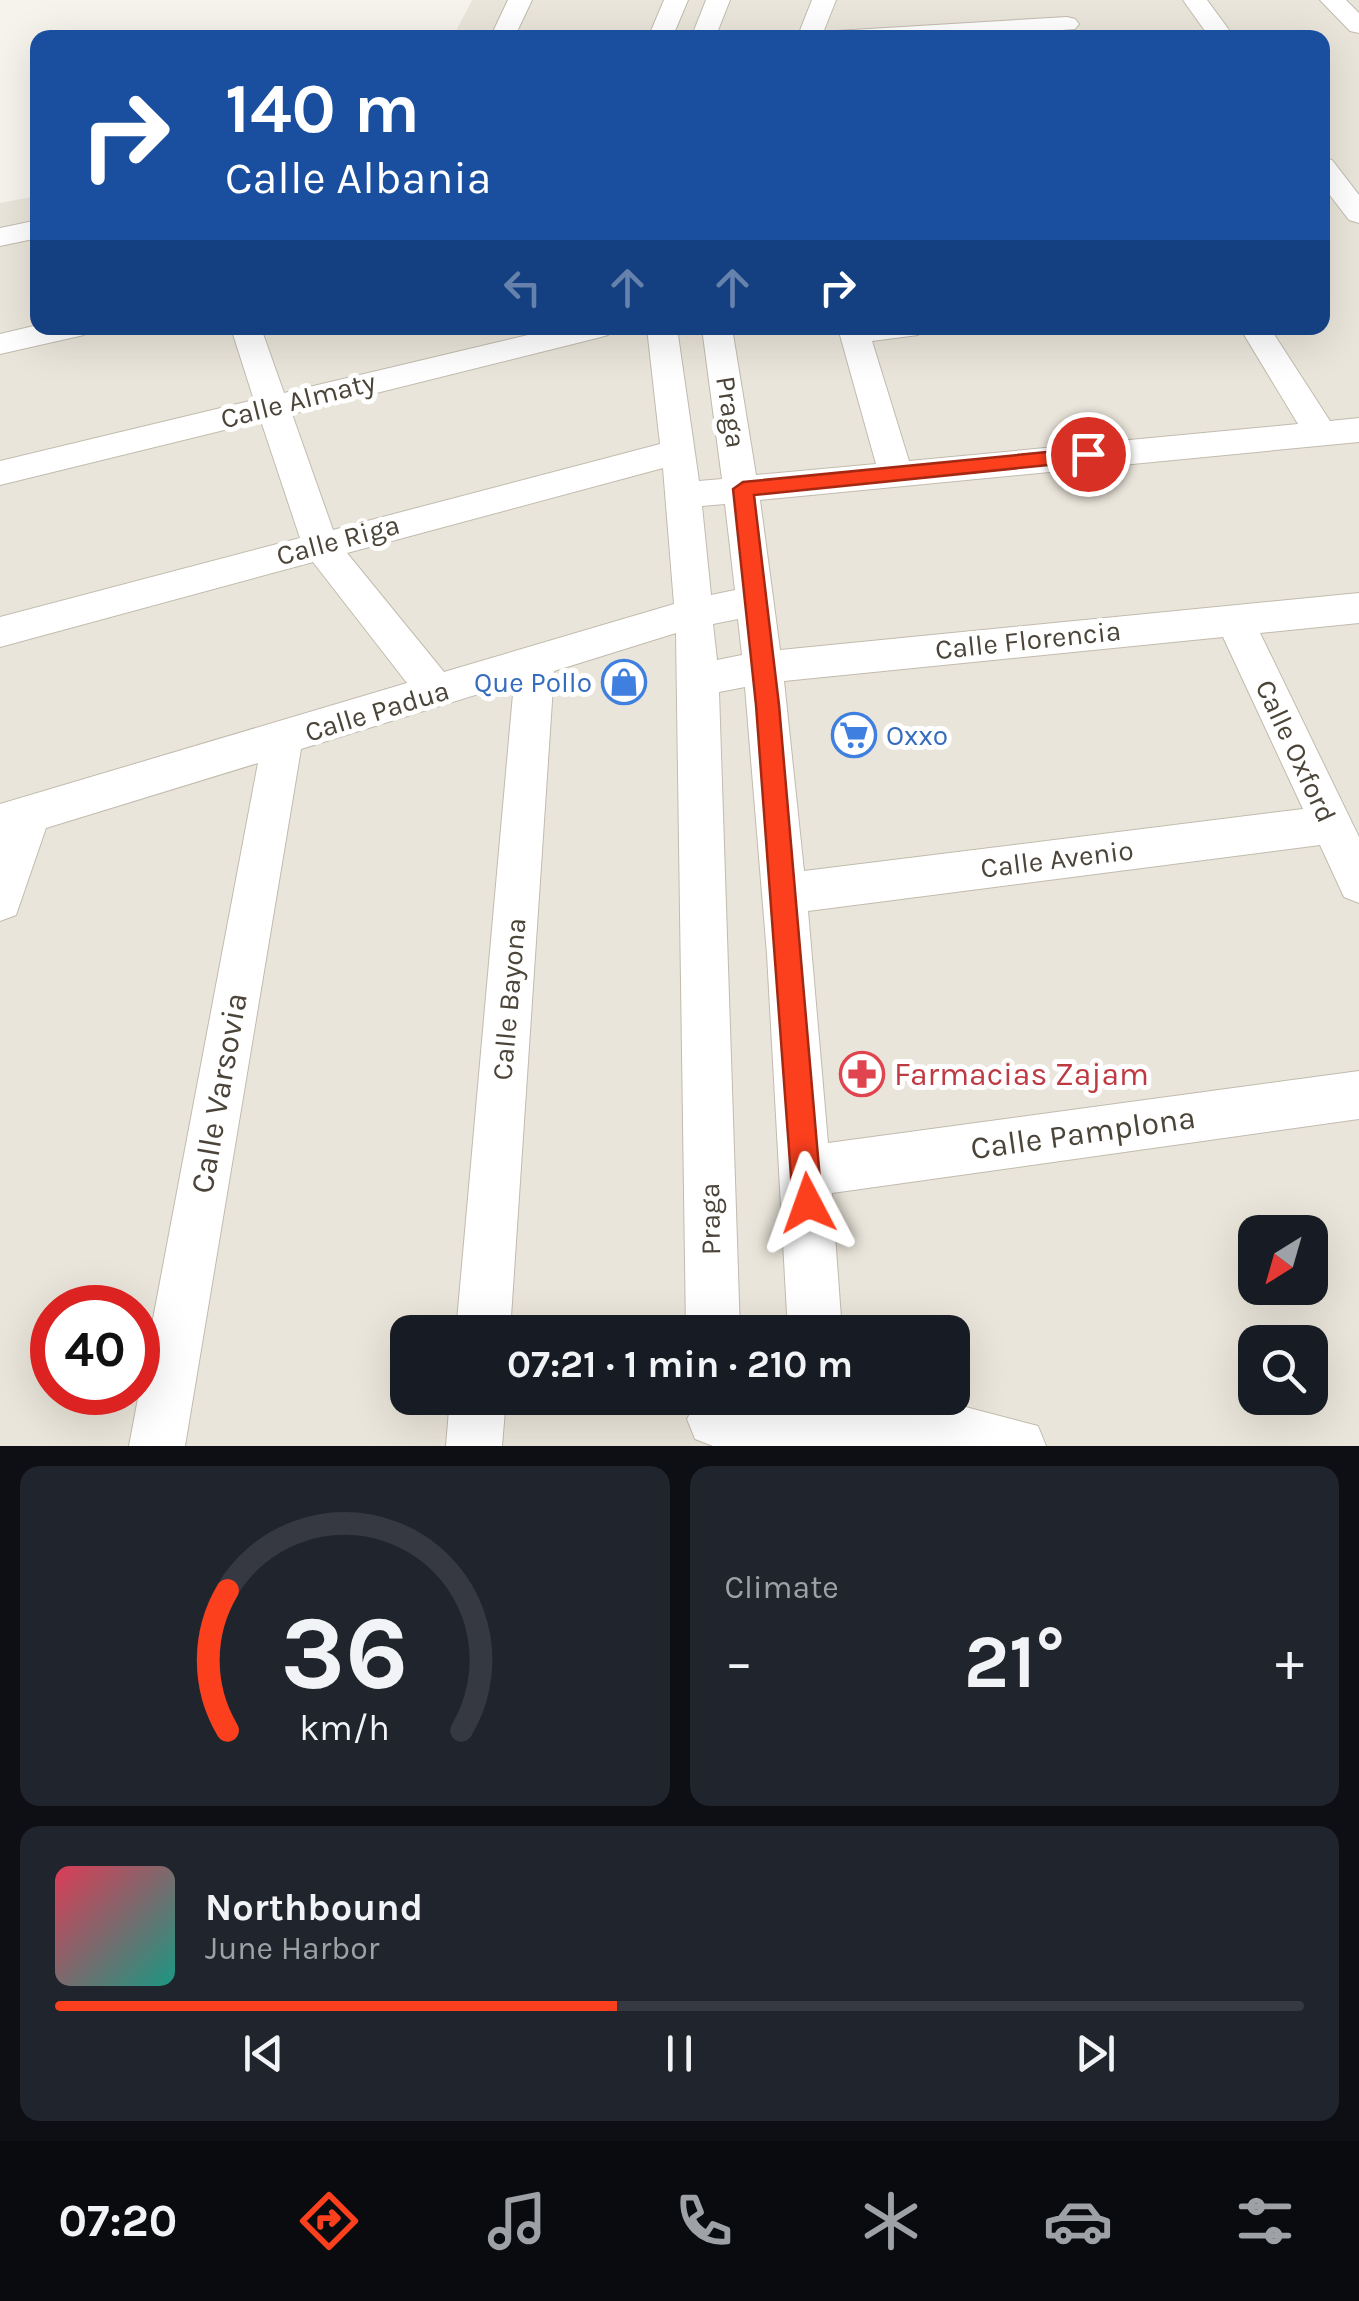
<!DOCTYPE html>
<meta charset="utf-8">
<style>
body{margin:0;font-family:Karla,sans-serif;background:#20242c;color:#f1f3f6;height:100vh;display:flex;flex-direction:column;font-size:38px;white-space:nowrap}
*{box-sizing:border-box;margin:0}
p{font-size:32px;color:#9ea1a6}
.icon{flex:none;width:55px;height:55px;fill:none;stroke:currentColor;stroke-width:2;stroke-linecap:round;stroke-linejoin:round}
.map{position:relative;height:1446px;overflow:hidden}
.details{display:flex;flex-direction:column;gap:20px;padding:20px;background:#0d0f14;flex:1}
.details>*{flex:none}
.top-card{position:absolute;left:30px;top:30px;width:1300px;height:305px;border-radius:20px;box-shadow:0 10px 40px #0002;background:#1a4fa0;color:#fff;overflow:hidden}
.needle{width:65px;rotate:217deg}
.controls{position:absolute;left:1238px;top:1215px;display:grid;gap:20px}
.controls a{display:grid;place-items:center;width:90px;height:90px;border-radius:20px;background:#171b24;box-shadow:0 10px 40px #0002;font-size:50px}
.speed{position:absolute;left:30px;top:1285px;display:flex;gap:20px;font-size:50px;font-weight:700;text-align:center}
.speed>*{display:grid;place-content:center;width:130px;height:130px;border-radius:50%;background:#171b24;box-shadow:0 10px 40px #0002;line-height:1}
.speed .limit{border:15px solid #d22;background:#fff;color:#111}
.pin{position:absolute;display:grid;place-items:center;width:85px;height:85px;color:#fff;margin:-42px;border:5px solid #fff;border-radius:50%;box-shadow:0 2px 10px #0007}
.me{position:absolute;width:110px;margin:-55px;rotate:356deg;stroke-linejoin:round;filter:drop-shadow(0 0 8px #0008)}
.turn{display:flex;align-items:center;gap:35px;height:210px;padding:0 30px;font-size:45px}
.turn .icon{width:130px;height:130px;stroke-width:2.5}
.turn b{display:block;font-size:70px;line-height:85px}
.lanes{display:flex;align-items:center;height:95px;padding:0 30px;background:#0003;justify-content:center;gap:50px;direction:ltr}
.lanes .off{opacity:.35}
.big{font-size:75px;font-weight:700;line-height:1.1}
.details .widget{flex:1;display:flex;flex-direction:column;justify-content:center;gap:15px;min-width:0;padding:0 35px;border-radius:20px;background:#20242c}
.details .dial{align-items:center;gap:0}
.dial svg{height:260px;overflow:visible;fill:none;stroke:#363941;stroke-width:7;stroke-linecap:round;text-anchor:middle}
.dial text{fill:#f1f3f6;stroke:none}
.song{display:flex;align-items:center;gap:30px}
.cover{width:120px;height:120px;border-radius:15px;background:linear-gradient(135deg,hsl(350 70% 55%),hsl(170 70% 35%))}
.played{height:10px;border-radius:5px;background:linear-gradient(90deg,#fc3f1d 45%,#363941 45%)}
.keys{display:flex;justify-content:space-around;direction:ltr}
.heat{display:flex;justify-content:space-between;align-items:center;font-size:55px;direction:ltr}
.details .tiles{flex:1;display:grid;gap:20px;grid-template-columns:1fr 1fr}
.widget:last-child{grid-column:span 2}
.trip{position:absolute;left:390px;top:1315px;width:580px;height:100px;border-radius:20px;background:#171b24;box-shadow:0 10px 40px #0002;font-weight:700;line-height:100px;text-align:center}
.dock{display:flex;height:160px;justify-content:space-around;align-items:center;background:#090b0e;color:#9ea1a6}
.dock .icon{width:70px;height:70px}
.dock .selected{color:#fc3f1d}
.dock b{font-size:45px;color:#f1f3f6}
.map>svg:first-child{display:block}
.residential{fill:#eae5da;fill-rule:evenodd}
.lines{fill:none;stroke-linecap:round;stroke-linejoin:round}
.minor-casing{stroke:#c2bbae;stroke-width:2}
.minor{fill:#fff;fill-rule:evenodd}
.route{fill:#fc3f1d;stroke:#a42913;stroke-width:2.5}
.labels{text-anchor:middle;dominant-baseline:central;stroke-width:10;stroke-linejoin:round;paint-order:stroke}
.street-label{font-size:28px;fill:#4b4439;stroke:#fff}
.shop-label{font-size:28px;fill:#366cbe;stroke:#fff;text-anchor:end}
.near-health-label{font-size:32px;fill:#be3a42;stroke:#fff;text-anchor:start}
.near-street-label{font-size:32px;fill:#4b4439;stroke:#fff}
</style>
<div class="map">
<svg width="1359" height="1446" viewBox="0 0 1359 1446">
<rect width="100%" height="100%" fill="#f6f3ec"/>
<path class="residential" d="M472,0h887v1446h-1359v-1243l37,-7 1,132h1284v-290l-869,-1zM1255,1232h55v56h-55zM52,1308h86v84h-86zM408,1332h544v66h-544zM1255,1342h55v56h-55z"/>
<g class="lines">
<defs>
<path id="minor" d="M508,0h24l-18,38h-24z
M664,0h24l-16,38h-24z
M706,0h24l-15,38h-24z
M812,0h24l-15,38h-24z
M1183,0h24l28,38h-25z
M1320,0h26l13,13v20l-9,-2z
M1067,17l8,2 4,5 -4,5 -111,9h-140l12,-7z
M1322,158l10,2 27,35v28l-10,-3 -27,-35z
M38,220v18l-38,8v-18z
M38,325v3h50l-4,7 -84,19v-20z
M231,328h30l23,65 273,-65h55l-4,7 -11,3 -305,76 41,116 327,-86 -13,-116h30l22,153 23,-2 -20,-151h30l24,147 120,-11 -38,-136h84l-4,7 -46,6 37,120 389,-37 -58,-96h30l60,93 29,-3v24l-599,58 20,150 579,-57v30l-99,10 99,204v66l-15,-6 -24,-52 -512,66 20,232 531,-72v48l-527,74 10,139h-54l-21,-378 -22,-267 -26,5 21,640h-54l-10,-699 -122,38 -44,661h-54l58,-649 -213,66 -116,697h-56l129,-683 -212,65 -30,87 -16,6v-117l407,-121 -94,-121 -313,85v-30l300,-79 -39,-117 -261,64v-24l254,-61zM663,468l11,136 -230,68 -97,-119zM725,504l10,86 -24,5 -9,-89zM738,619l4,36 -25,5 -4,-36zM1223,637l80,172 -499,62 -20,-190z
M450,1398h56l-4,48h-56z
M699,1398h232l107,28 8,20h-333l-18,-7 -8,-20z"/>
</defs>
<use href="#minor" class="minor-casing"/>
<use href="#minor" class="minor"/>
</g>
<path class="route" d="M1088,448l10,6 -10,7 -334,34 25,210 43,498 -4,11 -10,4 -11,-4 -4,-11 -37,-498 -23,-216 10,-7z"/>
<defs>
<symbol id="shop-ring" viewBox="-11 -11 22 22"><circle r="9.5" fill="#fff" stroke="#3f7fe0" stroke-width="1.5"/><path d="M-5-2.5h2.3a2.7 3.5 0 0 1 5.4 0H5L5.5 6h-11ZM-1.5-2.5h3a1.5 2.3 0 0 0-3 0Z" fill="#3f7fe0"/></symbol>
<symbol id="supermarket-ring" viewBox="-11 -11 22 22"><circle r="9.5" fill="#fff" stroke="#3f7fe0" stroke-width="1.5"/><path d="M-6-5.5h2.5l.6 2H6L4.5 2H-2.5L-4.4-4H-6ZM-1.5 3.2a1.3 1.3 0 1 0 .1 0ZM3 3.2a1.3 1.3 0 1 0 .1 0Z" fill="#3f7fe0"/></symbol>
<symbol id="pharmacy-ring" viewBox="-11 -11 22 22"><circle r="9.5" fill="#fff" stroke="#e0444e" stroke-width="1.5"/><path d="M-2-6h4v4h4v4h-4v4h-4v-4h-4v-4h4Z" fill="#e0444e"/></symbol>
</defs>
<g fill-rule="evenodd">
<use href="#shop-ring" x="599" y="657" width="50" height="50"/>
<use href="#supermarket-ring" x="829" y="710" width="50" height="50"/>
<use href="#pharmacy-ring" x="837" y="1049" width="50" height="50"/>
</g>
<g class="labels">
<g class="street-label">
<text transform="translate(298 400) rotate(-14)">Calle Almaty</text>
<text transform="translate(731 412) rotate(81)">Praga</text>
<text transform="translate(338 540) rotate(-15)">Calle Riga</text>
<text transform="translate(1028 640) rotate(-6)">Calle Florencia</text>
<text transform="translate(377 711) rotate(-17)">Calle Padua</text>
<text transform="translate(1296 751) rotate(65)">Calle Oxford</text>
<text transform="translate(1057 859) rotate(-7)">Calle Avenio</text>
<text transform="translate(509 999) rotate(-85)">Calle Bayona</text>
<text transform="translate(710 1219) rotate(-91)">Praga</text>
</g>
<g class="shop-label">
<text x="592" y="682">Que Pollo</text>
<text x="886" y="735" text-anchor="start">Oxxo</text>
</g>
<g class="near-health-label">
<text x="894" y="1074">Farmacias Zajam</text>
</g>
<g class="near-street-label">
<text transform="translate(219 1093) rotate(-80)">Calle Varsovia</text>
<text transform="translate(1083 1133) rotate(-8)">Calle Pamplona</text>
</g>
</g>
</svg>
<div class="controls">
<a><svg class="needle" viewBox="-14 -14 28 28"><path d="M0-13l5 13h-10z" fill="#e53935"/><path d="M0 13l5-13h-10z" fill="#9ea1a6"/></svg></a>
<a><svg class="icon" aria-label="search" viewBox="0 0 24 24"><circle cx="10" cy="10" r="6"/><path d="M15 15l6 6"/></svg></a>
</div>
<div class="speed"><div class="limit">40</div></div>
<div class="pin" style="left:1088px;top:454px;background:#d93025"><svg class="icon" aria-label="arrive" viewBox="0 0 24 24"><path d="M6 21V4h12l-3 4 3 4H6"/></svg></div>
<svg class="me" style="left:808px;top:1203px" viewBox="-20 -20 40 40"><path d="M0-17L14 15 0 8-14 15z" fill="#fc3f1d" stroke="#fff" stroke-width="4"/></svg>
<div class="trip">07:21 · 1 min · 210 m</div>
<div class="top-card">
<div class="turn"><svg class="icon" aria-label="right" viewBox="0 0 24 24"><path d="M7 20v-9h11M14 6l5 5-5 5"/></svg><div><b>140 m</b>Calle Albania</div></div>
<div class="lanes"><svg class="icon off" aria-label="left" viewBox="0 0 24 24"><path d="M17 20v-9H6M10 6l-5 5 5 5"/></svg><svg class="icon off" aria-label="ahead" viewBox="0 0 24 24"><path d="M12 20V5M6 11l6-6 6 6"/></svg><svg class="icon off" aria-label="ahead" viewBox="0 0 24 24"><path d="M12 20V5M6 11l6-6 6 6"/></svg><svg class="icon" aria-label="right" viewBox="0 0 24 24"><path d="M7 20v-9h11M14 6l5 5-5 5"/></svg></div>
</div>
</div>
<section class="details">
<div class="tiles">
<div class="widget dial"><svg viewBox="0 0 100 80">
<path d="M14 69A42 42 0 1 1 86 69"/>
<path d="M14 69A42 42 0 0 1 14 26" stroke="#fc3f1d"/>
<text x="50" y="56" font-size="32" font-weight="700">36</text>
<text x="50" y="72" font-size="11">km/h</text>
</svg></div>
<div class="widget"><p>Climate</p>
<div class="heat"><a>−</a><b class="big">21°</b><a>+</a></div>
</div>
<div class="widget">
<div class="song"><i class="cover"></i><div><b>Northbound</b><p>June Harbor</p></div></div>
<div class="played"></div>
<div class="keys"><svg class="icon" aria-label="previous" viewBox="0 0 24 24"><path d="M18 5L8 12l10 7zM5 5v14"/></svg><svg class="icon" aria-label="pause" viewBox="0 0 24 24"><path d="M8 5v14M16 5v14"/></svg><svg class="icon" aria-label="next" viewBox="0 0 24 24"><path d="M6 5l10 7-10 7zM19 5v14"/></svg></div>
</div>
</div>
</section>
<nav class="dock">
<b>07:20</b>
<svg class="icon selected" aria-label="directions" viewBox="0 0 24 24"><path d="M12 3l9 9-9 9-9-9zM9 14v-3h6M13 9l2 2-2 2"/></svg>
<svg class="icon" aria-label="music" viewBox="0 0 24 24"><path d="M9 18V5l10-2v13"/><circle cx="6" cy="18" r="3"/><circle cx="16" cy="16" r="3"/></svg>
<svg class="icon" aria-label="phone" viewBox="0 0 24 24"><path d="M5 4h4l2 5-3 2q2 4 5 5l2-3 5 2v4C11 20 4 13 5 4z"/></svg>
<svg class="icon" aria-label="climate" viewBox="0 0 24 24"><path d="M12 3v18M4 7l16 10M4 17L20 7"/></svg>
<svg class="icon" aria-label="car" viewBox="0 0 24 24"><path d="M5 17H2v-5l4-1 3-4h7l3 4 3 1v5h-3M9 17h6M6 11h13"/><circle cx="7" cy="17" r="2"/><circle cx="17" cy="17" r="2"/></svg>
<svg class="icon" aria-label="filters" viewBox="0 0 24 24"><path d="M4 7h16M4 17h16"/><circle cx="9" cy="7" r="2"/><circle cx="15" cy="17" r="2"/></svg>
</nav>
